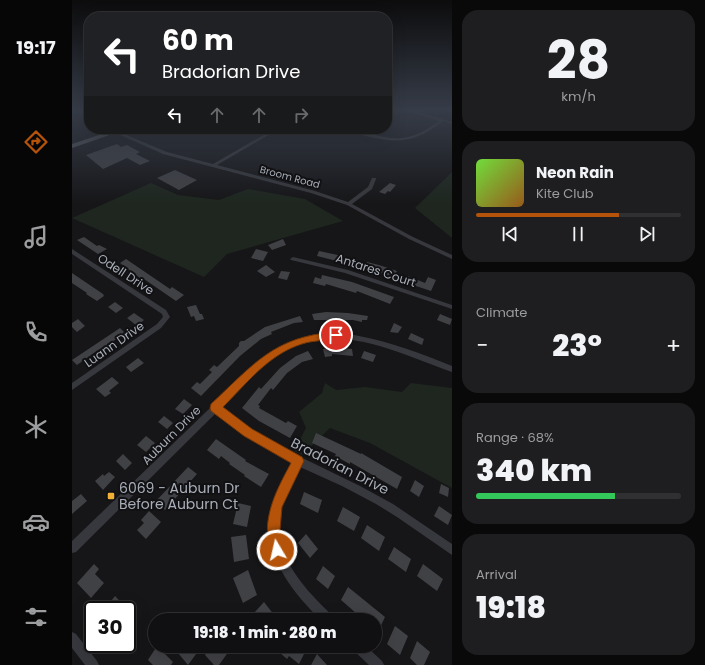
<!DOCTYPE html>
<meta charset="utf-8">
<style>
body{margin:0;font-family:Poppins,sans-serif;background:#1e1e20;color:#f1f3f6;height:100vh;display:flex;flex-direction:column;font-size:15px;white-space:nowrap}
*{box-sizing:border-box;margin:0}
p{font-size:13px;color:#9c9d9f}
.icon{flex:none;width:22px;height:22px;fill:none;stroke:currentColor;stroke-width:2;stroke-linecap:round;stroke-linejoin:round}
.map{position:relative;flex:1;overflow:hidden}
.details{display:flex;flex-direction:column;gap:10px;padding:10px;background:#09090a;width:253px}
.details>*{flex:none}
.top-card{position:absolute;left:12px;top:12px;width:308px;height:122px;border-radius:16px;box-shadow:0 4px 16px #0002,0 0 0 1px #303032;background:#202124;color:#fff;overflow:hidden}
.speed{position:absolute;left:12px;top:601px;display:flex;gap:8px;font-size:20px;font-weight:700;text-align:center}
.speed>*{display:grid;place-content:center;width:52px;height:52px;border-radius:50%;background:#101012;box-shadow:0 4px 16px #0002,0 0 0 1px #303032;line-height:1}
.speed .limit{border:2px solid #111;border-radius:6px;background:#fff;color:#111}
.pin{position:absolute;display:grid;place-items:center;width:34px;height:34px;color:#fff;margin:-17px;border:2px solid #fff;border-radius:50%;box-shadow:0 1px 4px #0007}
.me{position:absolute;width:44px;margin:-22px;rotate:351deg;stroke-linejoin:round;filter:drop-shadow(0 0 3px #0008)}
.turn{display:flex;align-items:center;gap:14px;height:84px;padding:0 12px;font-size:18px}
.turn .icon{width:52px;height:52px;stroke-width:2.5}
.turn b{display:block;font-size:28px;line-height:34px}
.lanes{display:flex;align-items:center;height:38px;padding:0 12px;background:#0003;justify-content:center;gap:20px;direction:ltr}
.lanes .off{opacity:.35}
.big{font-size:30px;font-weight:800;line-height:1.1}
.details .card{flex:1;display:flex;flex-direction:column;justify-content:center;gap:6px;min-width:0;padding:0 14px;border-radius:16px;background:#1e1e20}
.details .dial{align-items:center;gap:0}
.dial b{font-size:52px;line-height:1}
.song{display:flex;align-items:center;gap:12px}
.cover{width:48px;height:48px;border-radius:6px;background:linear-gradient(135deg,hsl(100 70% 55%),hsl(30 70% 35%))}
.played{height:4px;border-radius:2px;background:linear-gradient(90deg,#b45309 70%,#303032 70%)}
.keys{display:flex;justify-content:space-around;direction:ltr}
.heat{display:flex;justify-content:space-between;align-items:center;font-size:22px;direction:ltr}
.charge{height:6px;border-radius:3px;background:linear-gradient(90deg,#34c759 68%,#303032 0)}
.trip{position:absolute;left:76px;top:613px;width:234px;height:40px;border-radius:20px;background:#101012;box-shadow:0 4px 16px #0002,0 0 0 1px #303032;font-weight:800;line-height:40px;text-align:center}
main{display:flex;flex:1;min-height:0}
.dock{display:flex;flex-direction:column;width:72px;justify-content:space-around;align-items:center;background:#060607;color:#9c9d9f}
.dock .icon{width:28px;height:28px}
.dock .current{color:#b45309}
.dock b{font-size:18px;color:#f1f3f6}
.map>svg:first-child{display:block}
.green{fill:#1e261f}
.building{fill:#404145}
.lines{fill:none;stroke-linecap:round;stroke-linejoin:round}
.minor{fill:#37383d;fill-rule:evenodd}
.primary{fill:#53555c;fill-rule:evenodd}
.route{fill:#b45309;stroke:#753606}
.poi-dot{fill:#f2b134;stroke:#111113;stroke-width:1.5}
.labels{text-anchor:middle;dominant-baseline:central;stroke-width:4;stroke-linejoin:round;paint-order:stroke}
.far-street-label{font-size:10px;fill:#a8adb8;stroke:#111113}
.street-label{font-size:12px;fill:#a8adb8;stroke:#111113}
.near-street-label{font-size:14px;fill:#a8adb8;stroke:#111113}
.near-poi-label{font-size:14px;fill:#a8adb8;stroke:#111113;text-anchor:start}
</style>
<main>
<nav class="dock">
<b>19:17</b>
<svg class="icon current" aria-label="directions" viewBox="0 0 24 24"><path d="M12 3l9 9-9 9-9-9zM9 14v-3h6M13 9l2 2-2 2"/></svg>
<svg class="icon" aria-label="music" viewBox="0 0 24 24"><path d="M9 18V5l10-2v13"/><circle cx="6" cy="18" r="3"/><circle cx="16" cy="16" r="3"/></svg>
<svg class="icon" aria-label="phone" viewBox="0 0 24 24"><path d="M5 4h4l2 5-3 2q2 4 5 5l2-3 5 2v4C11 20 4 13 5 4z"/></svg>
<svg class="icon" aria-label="climate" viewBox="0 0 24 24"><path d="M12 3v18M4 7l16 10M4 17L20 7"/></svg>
<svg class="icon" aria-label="car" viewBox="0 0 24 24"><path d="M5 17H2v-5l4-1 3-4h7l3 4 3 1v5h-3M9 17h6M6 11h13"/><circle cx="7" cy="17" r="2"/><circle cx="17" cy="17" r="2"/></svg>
<svg class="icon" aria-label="filters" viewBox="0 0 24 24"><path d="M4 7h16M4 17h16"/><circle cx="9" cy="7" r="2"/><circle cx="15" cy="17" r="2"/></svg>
</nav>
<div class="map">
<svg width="380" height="665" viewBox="0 0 380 665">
<rect width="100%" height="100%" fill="#161618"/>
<path class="green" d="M380,172v66l-37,-30z
M79,183l27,12 41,5 29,-11 57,10 38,22 -116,33 -23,23 -132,-59z
M253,383l11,7 29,-3 37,5 9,-9 41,5v100l-82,-45 -40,-15 -28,27 -8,-4 12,-23 -7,-16 23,-19z"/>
<path class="building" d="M45,144l4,3 6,-2 13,7 -4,2 14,7 -10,4 -13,-7 -24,11 -17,-14z
M103,170l22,10 -18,10 -22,-12z
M318,183l6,2 -6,7 -2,-1 -3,3 -6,-2z
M12,237l13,9 2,-1 8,4 -9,5 -21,-14z
M211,239l3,6 -14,5 -4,-5z
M184,249l12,3 -5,9 -12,-3z
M247,251l28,6 -2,4 11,-2 9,9 -48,-12z
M54,259l44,30 2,-2 12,8 -8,6 -35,-24 -1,1 -20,-15z
M295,262l12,3 18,6 -3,6 -10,-3 -19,-6z
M194,265l9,7 -9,5 -9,-6z
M209,271l9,1 -3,8 -9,-2z
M0,273l31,21 1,2 -7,5 -11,-7 1,-1 -15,-10z
M250,275l30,7 42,15 -4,7 -33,-13 -1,2 -30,-9 -1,2 -12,-3 2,-6 6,2z
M336,276l17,7 3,-6 8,3 -5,11 -27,-9z
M43,302l8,6 -7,5 -8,-6z
M124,305l4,9h2l2,5 -8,2 -2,-5 -3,1 -4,-10z
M254,312l22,1 20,3 -1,4h-5v2l-9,-2h-39l-2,-6z
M62,313l10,7 -7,6 -10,-8z
M368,314l12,5 -2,6 -13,-5z
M228,316l3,6 -9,1 -23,9 1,2 -11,5 -21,17 -39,40 -10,-8 6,-6 3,2 12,-12 -3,-2 5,-5 3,2 22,-21v-3l2,-2h3l21,-14z
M6,319l7,7 -8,6 -5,-5v-4z
M322,323l8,4 -4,6 -8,-1z
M48,328l5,5 -26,18 -1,-1 -21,15 -5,-5z
M339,333l13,6 -2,6 -14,-6z
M265,347l15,2 1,7 -21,-2v2l-7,1 -2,-8z
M236,351l5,8 -11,3 -15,11 -14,17 -2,-2 -13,17 2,1 -1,2 27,15 2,-2 9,5 -7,12 -31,-17 -17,-13 17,-21 2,2 19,-21 16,-12z
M292,351l12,4 -3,7 -12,-4z
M66,358l6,5 -13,9 -5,-5z
M40,377l7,6 -10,8 2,2 -6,4 -9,-8z
M112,399l8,6 -9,9 -8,-5z
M92,416l9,7 -6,6 -9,-7z
M244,433l45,21v-1l41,24 -5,12 -47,-27v2l-15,-8 1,-2 -24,-11z
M74,436l9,7 -9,9 -9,-7z
M144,439l30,21 -1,1 24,13 -8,13 -17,-11 1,-1 -16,-11 1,-1 -9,-7 -2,3 -12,-9z
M51,454l9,9 -7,7 -9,-9z
M116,467l9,7 -32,36 -9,-9z
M37,472l6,5 -12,13 -8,-9 8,-7 1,2z
M343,480l9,6 -5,11 -9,-6z
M369,484l8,4 -1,9 -9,-4z
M232,492l18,8 -4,13 -18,-9z
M9,494l6,7 -15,13v-13z
M166,503l13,3 -4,21 -14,-3z
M367,506l13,9 -4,10 -14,-9z
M271,507l17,10 -6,14 -17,-10z
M77,511l12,11 -15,17 -9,-9 7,-7 -3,-3z
M295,525l18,12 -6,14 -18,-13z
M234,534l12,15 -8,9 -12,-15z
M174,535l3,24 -15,3 -3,-25z
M322,547l17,12 -5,13 -18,-13z
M22,564l5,5 -4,5 9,9 -13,15 -14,-15z
M351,564l20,15 -6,12 -20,-15z
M251,566l12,10 -7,13 -12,-10z
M176,570l9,25 -14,8 -10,-25z
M276,587l37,30 -10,21v-18h-11l-23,-20z
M43,596l22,23 -10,13v-22h-23z
M192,602l14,18h-21l-4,-6z
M323,626l13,10 -8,19 -13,-11z
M345,641l13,11 -6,13h-7l-7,-7z
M85,646l16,16 -2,3h-18l-5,-5z
M111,646h13l3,4 -11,15 -10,-12z
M139,646h13l5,5 -10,14h-5l-9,-10z
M212,646h24l-9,18 -10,-8 -2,3 -7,-6z
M245,654l10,11h-16z"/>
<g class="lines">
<path class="minor" d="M3,111h5l9,5v3z
M336,111h6l38,11v2l-9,-3c-25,20 -43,23 -73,16 -8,-2 -17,-4 -24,-8 9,0 16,3 25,5 30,8 43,5 68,-13z
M35,129h5l55,23 46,12 61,-35h5l-62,36 98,26 33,11 20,-15 4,-9h4v1l-4,10 -20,15 61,33 39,18v4l-43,-20 -62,-34 -36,-12 -148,-39z
M0,249l94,61 4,7 -9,11 -89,62v-7l85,-59 6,-7 -1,-3 -90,-60z
M221,257l55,13 104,35v4l-107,-36 -54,-13 -1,-1z
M262,333c9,1 17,1 25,3 32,6 63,18 93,30v6c-55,-19 -116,-53 -172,-18 -4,3 -9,5 -13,9 -16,13 -31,30 -46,45l34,24 23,14 82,40 33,18 59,40v11l-55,-38 -21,-13 -34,-18 -42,-19c-5,10 -13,21 -17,32 -16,49 17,86 50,117l2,4h-14c-33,-32 -62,-71 -48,-119 4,-14 13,-26 19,-38l-36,-21 -40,-29 -140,139 -4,1v-12l190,-183 23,-14 26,-9z
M0,632l4,2 21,27 2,4h-14l-13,-17z
M279,646h15l16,15 2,4h-15l-16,-15z"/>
<path class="primary" d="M45,129h10l-55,19v-4z"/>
</g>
<linearGradient id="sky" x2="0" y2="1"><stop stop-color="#0c0c0d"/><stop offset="0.54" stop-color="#363c48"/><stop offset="1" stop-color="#363c48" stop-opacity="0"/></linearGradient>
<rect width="380" height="204" fill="url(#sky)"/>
<path class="route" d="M264,332l4,3 -1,3c-12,3 -25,2 -37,6 -33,10 -56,40 -79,63l29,22 50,28 2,4 -22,46 -2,23 4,20 -2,4 -5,2 -5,-2c-13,-32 4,-63 19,-91l-47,-27 -33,-25 -1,-3 1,-4c42,-39 63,-68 125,-72z"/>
<rect class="poi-dot" x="35" y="492" width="8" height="8" rx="2"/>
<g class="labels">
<g class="far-street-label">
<text transform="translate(218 177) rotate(15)">Broom Road</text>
</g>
<g class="street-label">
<text transform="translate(304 270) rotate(18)">Antares Court</text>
<text transform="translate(54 274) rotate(33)">Odell Drive</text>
<text transform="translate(42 344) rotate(-35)">Luann Drive</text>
<text transform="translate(99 435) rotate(-45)">Auburn Drive</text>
</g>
<g class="near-street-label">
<text transform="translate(268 466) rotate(27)">Bradorian Drive</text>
</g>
<g class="near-poi-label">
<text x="47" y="488">6069 - Auburn Dr<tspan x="47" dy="16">Before Auburn Ct</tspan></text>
</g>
</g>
</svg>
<div class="speed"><div class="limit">30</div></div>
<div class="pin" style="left:264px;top:335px;background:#d93025"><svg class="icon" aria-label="arrive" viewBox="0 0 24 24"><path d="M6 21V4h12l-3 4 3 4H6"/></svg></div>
<svg class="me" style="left:205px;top:550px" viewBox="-20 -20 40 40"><circle r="17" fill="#b45309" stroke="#fff" stroke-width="3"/><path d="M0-11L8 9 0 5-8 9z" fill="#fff"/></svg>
<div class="trip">19:18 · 1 min · 280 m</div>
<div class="top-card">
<div class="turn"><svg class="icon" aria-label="left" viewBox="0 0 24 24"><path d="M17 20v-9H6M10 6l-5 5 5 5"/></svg><div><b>60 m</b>Bradorian Drive</div></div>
<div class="lanes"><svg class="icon" aria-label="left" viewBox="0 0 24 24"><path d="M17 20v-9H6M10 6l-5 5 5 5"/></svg><svg class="icon off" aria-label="ahead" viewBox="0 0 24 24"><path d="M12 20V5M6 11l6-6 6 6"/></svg><svg class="icon off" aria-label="ahead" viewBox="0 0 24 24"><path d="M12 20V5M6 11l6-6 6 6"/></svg><svg class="icon off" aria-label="right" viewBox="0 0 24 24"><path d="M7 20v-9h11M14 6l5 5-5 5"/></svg></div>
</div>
</div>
<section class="details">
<div class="card dial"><b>28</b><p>km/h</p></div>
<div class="card">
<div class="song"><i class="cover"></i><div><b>Neon Rain</b><p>Kite Club</p></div></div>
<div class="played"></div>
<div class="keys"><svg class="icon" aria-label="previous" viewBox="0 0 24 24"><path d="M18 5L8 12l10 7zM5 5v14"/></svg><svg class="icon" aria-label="pause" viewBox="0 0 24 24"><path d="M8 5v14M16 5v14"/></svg><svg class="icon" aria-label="next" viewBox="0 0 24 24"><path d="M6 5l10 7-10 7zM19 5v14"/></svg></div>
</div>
<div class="card"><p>Climate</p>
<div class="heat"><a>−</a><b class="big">23°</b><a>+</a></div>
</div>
<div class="card"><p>Range · 68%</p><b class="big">340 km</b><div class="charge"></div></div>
<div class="card"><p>Arrival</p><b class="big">19:18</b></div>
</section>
</main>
